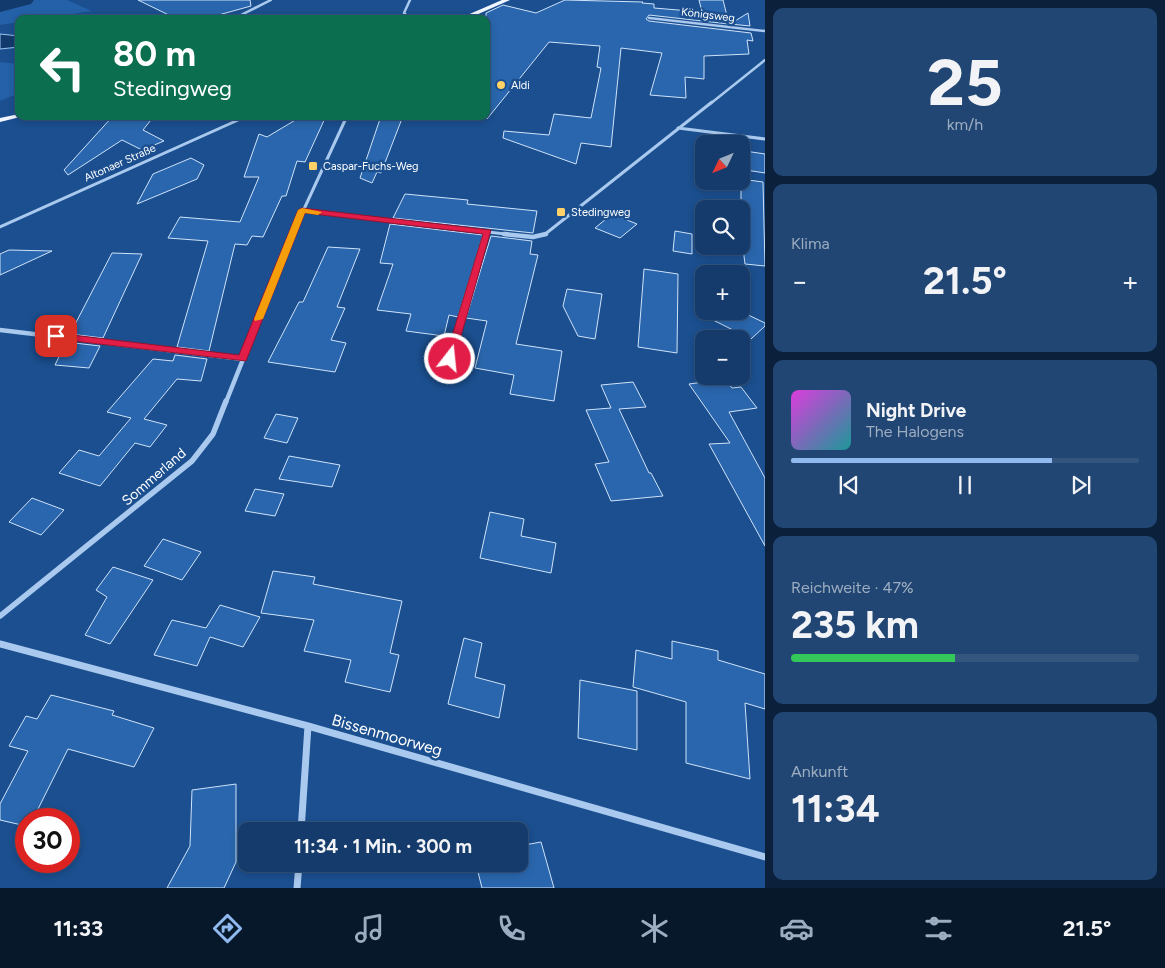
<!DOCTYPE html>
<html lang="de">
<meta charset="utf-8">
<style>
body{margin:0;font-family:Figtree,sans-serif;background:#214673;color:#f1f3f6;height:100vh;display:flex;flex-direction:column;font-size:19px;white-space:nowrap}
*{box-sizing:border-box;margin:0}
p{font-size:16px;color:#9dadc1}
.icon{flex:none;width:28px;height:28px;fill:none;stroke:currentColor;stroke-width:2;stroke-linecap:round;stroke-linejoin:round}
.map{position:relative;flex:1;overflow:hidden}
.side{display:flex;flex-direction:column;gap:8px;padding:8px;background:#0b203b;width:400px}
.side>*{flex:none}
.top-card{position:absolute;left:15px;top:15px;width:475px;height:105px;border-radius:10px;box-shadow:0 2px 8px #0003,0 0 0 1px #33557e;background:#0b6e4f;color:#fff;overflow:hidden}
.needle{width:32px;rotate:227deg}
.tools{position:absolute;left:695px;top:135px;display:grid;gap:10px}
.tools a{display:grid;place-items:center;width:55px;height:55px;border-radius:10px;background:#143b6b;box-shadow:0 2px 8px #0003,0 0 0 1px #33557e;font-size:25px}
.speed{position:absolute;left:15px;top:808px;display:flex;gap:10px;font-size:25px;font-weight:700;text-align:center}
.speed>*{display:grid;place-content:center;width:65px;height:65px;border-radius:50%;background:#143b6b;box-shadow:0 2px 8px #0003,0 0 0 1px #33557e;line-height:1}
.speed .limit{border:8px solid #d22;background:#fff;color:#111}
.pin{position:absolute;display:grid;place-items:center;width:42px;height:42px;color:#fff;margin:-21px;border-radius:10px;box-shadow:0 2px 8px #0006}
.me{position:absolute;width:55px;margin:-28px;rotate:16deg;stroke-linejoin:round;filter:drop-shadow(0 0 4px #0008)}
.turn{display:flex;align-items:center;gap:18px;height:105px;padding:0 15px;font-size:22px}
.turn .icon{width:65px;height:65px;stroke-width:2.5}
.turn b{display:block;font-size:35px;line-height:42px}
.big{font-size:38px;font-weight:700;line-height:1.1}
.side .tile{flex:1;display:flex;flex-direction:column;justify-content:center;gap:8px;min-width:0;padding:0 18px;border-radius:10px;background:#214673}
.side .dial{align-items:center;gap:0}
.dial b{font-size:65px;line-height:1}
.song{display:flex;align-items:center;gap:15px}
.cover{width:60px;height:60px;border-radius:8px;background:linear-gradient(135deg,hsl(300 70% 55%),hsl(180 70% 35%))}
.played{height:5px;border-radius:2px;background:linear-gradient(90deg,#90b9f0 75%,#33557e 75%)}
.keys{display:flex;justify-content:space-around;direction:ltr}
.heat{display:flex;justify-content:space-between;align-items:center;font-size:28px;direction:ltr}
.charge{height:8px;border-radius:4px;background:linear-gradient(90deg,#34c759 47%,#33557e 0)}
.trip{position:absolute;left:238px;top:822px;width:290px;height:50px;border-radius:10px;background:#143b6b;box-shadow:0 2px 8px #0003,0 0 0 1px #33557e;font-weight:700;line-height:50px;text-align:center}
.tab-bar{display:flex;height:80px;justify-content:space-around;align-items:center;background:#08182b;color:#9dadc1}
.tab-bar .icon{width:35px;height:35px}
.tab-bar .current{color:#90b9f0}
.tab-bar b{font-size:22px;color:#f1f3f6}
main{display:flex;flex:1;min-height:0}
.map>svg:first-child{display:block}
.green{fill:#2461a8}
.water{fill:#123a6d;stroke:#9cc4f0}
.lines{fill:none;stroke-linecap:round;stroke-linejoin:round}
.river{fill:#123a6d;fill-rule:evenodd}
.building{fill:#2a66ad;stroke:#cfe3fa}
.minor-far4{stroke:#a9c9ee;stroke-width:2.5}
.minor-far3{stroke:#a9c9ee;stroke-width:3}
.minor-far2{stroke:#a9c9ee;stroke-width:4.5}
.minor-far1{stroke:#a9c9ee;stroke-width:5.5}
.minor{stroke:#a9c9ee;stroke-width:7}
.primary{fill:#f0f6ff;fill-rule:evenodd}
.route{fill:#e11d48;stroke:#92132f}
.slow{fill:#f59e0b}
.poi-dot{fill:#ffd166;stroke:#1b4f8f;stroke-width:2}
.labels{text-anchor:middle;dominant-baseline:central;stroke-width:5;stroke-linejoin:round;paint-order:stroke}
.far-street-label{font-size:11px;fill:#fff;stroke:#1b4f8f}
.far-poi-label{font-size:11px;fill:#fff;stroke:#1b4f8f;text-anchor:start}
.street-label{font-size:14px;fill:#fff;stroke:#1b4f8f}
.near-street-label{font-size:16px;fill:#fff;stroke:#1b4f8f}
</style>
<main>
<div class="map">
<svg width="765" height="888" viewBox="0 0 765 888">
<rect width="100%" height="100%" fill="#1b4f8f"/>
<path class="green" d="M0,0h67l25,11 -51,8h-22v3l-19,3z
M0,62l19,2v29l-19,8z"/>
<path class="water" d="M0,34l19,2v11l-19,2z"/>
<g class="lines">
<path class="river" d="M0,0h34l-3,4 -31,8z"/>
</g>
<path class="building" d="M138,0h112l1,6 -47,13h-27z
M565,0l78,2 -1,1 12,1v4l48,4 -3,-12h24l6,24 -80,-9 -3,4 3,2 102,12 2,8 -6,-1 2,14 -45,2v23l-19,-2 1,21 -36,-3 12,-42 -41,-5 -10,99 -30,-4 -5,21 -73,-26 1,-7 45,4 5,-21 37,4 10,-50 -4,-1 3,-21 -51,-4 -62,77 -1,-4v-102l17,-8 33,8z
M748,13l2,13 -20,-2z
M113,116h41l-11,14 21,11 -22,9 -20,-10 -54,35 -4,-5z
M302,116h24l-21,46 -8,-1 -11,35h-4l-19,41 -11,-1 -5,9 -12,-1 -26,107 -32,-4 31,-106 -40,-3 12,-21 60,5 19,-45h-15l15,-43 8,3z
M381,116h22l-22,57 -4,-1 -5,11 -12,-5z
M745,151l20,3v19l-19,-3z
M191,158l13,7 -7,14 -60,25 16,-30z
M741,179l22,3 2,84 -20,-2 -4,-32z
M405,194l63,6 -1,4 70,7 -4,22 -140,-15z
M612,214l25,10 -17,14 -25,-10z
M390,224l93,11 -25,82 -9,-2 -5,21 -38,-5 5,-17 -34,-4 16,-46 -13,-1z
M675,231l17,3v20l-19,-3z
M491,236l41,5 -2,13 8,1 -22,89 46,7 -8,50 -44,-7 4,-19 -39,-7 12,-47 -21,-3z
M328,247l32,2 -23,58 8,1 -14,32 15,3 -11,29 -67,-10 31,-60h4z
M9,250l43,1 -52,24v-21z
M112,253l30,1 -39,84 -33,-4z
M644,269l34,5 -1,79 -39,-6z
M567,289l35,5 -7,45 -17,-3 -15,-30z
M695,311h45l25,12v3l-14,13z
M66,342l34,4 -11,22 -34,-3z
M175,355l32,4 -6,22 -24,-2 -33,40 23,6 -17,22 -15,-4 -35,43 -41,-13 20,-23 20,6 32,-38 -24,-6 46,-53 20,2z
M725,379l7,9 9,-1 16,21 -28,4 36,66v68l-56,-102 21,-1 -41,-59z
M633,382l13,25 -27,2 30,64h2l12,23 -52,5 -16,-37 14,-2 -23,-52 25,-2 -10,-23z
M276,414l22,4 -11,25 -23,-5z
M289,456l51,9 -8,22 -53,-8z
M255,489l29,5 -9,22 -30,-5z
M32,498l32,12 -23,25 -32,-13z
M490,512l34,7 -3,17 35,7 -5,30 -71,-15z
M163,539l38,13 -19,28 -38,-14z
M113,567l40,13 -43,64 -25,-9 22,-38 -11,-7z
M273,571l42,6 -2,7 89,17 -12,52 9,2 -9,37 -45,-10 6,-22 -47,-9 10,-31 -53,-7z
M220,605l40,12 -17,30 -33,-10 -13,29 -43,-11 18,-35 34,8z
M464,638l18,5 -7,34 30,8 -6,33 -51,-14z
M672,641l46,10v9l47,14v35l-20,-6 5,76 -64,-16v-61l-53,-15 3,-37 36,9z
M580,680l57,11v59l-59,-12z
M51,695l63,16 -2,4 42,13 -20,39 -66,-18 -35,70h-7v7l-26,-6v-16l28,-53 -19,-5 17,-30 11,3z
M236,784v78l-12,26h-57l23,-42 2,-56z
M541,842l13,46h-72l-6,-24h43v-18z"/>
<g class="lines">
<path class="minor-far4" d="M410,0l-6,13 6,6
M649,18l116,13
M233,19l38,-19
M710,104l55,-44"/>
<path class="minor-far3" d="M465,116l19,2
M678,128l87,11
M302,211l213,24
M0,227l247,-111
M292,235l55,-119
M487,235l1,-3
M544,235l168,-133"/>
<path class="minor-far2" d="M504,234l29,3 13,-3
M0,330l243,29
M434,365l16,-6 37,-125
M226,402l67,-168"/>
<path class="minor-far1" d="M0,616l192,-155 21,-27 13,-33"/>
<path class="minor" d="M0,644l308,82 457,131
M301,831l7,-105
M297,888l2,-24"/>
<path class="primary" d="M502,0h8l-43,19h-9z
M19,114v2h5l-24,6v-4z"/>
</g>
<path class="route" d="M302,208l189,22 -37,131 -4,1 -5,-3 38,-125 -178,-21 -59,148 -190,-22 -5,-3 5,-3 183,22 59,-145z"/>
<path class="slow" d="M302,208l20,4 -4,3 -13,-2 -42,106 -8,2 -1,-2 44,-109z"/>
<g class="poi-dot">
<circle cx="501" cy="85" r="5"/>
<rect x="308" y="161" width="10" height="10" rx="2.5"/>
<rect x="556" y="207" width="10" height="10" rx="2.5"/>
</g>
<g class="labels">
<g class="far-street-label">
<text transform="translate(708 15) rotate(7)">Königsweg</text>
<text transform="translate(120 163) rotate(-24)">Altonaer Straße</text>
</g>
<g class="far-poi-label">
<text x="511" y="85">Aldi</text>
<text x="323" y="166">Caspar-Fuchs-Weg</text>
<text x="571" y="212">Stedingweg</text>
</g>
<g class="street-label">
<text transform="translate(154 477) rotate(-41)">Sommerland</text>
</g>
<g class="near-street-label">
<text transform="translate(387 735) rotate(16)">Bissenmoorweg</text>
</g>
</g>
</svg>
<div class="tools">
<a><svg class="needle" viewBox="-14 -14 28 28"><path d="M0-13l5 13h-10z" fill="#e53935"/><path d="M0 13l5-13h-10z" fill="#9dadc1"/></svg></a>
<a><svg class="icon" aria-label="search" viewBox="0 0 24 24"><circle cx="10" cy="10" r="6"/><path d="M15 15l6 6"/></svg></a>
<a>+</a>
<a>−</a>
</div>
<div class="speed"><div class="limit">30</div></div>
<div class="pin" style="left:56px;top:336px;background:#d93025"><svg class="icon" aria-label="arrive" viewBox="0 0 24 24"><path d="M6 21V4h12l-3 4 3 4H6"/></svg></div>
<svg class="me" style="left:450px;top:359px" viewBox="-20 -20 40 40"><circle r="17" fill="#e11d48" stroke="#fff" stroke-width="3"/><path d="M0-11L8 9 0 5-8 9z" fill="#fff"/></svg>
<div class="trip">11:34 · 1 Min. · 300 m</div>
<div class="top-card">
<div class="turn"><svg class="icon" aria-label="left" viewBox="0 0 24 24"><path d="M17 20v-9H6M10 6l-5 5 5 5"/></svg><div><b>80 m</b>Stedingweg</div></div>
</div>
</div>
<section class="side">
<div class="tile dial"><b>25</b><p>km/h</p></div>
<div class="tile"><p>Klima</p>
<div class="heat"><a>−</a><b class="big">21.5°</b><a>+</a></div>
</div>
<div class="tile">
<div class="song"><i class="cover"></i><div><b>Night Drive</b><p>The Halogens</p></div></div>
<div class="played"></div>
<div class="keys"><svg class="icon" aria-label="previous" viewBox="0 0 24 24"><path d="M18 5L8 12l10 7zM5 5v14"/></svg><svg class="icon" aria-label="pause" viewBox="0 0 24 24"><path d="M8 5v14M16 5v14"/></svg><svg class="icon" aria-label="next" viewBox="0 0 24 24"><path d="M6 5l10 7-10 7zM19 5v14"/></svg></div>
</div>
<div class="tile"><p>Reichweite · 47%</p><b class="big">235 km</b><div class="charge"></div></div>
<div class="tile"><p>Ankunft</p><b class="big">11:34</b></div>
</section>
</main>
<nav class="tab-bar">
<b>11:33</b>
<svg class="icon current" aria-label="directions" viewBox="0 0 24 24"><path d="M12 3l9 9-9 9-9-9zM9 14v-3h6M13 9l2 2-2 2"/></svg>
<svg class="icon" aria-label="music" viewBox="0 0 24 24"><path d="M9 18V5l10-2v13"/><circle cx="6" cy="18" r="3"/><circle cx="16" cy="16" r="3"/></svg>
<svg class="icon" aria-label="phone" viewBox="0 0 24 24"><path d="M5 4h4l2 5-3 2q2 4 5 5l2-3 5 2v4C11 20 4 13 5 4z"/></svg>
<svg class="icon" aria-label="climate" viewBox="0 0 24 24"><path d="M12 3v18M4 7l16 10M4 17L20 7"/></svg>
<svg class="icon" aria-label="car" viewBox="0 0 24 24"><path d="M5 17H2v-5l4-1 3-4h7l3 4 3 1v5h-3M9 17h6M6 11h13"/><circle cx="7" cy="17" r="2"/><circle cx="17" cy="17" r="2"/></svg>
<svg class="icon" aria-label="filters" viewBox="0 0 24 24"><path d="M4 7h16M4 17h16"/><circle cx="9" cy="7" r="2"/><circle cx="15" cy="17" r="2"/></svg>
<b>21.5°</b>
</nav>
